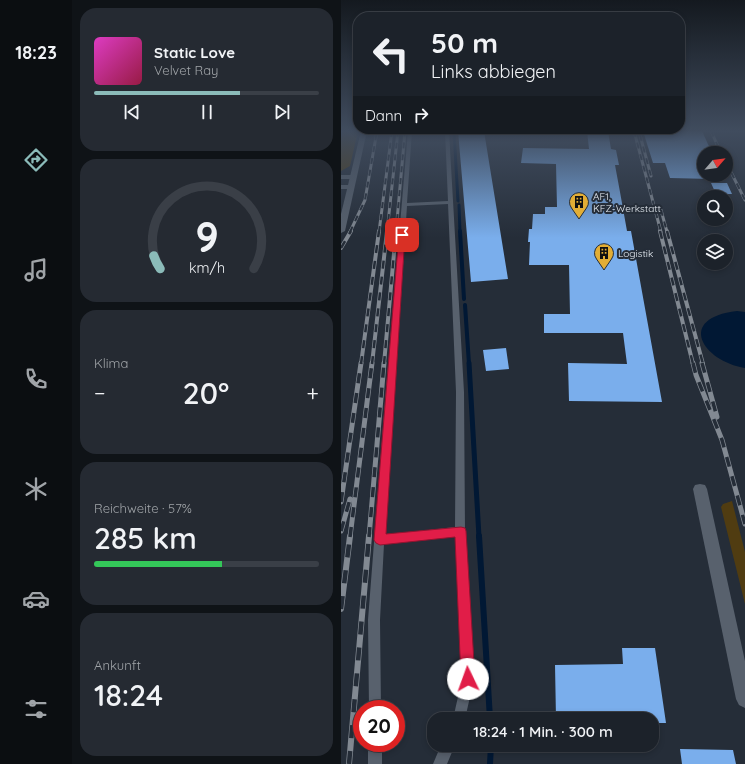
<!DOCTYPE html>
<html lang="de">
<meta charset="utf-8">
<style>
body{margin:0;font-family:Quicksand,sans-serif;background:#252a32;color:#f1f3f6;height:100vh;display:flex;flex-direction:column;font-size:15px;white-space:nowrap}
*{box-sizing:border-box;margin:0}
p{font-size:13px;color:#a0a4a8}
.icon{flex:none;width:22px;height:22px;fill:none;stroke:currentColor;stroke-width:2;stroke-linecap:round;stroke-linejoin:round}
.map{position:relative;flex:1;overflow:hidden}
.drawer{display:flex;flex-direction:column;gap:8px;padding:8px;background:#0f1317;width:269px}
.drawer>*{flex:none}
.guide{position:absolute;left:12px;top:12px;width:332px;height:122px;border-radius:16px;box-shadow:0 2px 6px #0003,0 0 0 1px #3a3f47;background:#1c222a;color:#f1f3f6;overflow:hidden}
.needle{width:26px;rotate:62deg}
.fabs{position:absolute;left:356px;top:146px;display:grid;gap:8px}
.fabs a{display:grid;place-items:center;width:36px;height:36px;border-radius:50%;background:#1c222a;box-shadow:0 2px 6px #0003,0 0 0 1px #3a3f47;font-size:20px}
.speed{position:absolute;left:12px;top:700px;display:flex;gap:8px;font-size:20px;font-weight:700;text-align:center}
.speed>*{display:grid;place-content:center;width:52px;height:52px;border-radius:50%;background:#1c222a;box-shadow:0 2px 6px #0003,0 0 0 1px #3a3f47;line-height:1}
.speed .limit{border:6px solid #d22;background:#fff;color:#111}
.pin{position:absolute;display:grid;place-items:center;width:34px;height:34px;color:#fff;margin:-17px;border-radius:8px;box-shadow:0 2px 6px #0006}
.me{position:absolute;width:44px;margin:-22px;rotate:357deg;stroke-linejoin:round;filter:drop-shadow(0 0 3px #0008)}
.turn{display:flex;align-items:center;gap:14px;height:84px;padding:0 12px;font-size:18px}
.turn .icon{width:52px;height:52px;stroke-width:2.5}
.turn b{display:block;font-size:28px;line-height:34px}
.then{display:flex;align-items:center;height:38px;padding:0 12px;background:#0003;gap:8px;font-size:15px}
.big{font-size:30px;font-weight:600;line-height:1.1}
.drawer .widget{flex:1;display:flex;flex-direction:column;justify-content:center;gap:6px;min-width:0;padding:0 14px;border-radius:16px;background:#252a32}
.drawer .dial{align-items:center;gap:0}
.dial svg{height:104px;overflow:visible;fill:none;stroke:#3a3f47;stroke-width:7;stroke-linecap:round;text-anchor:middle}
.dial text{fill:#f1f3f6;stroke:none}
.song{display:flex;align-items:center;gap:12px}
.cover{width:48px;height:48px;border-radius:6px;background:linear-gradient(135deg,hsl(310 70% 55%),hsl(340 70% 35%))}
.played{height:4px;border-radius:2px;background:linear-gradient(90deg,#8bbbb9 65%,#3a3f47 65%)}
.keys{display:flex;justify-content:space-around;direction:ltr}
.heat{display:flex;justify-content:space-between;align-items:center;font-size:22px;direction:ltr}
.charge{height:6px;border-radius:3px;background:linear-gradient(90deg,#34c759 57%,#3a3f47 0)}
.trip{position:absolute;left:86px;top:712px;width:232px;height:40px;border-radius:16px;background:#1c222a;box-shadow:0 2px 6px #0003,0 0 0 1px #3a3f47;font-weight:600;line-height:40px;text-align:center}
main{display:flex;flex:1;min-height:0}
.tab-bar{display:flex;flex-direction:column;width:72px;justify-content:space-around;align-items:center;background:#0b0e11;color:#a0a4a8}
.tab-bar .icon{width:28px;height:28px}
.tab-bar .on{color:#8bbbb9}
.tab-bar b{font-size:18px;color:#f1f3f6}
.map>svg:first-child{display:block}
.green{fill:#503c11}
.water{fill:#011834}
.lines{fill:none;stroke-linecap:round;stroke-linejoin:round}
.stream-far3{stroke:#011834;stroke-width:3}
.stream-far2{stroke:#011834;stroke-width:4}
.stream-far1{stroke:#011834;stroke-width:5}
.stream{stroke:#011834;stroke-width:6}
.building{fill:#7aaeec}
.service{fill:#58616d;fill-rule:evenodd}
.minor{fill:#58616d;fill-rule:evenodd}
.tertiary{fill:#58616d;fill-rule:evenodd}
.rail-far3-casing{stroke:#828992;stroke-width:3}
.rail-far2-casing{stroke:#828992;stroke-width:4}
.rail-far1-casing{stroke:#828992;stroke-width:5}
.rail-casing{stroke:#828992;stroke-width:6}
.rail-far3{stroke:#252d38;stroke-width:2;stroke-dasharray:6;stroke-linecap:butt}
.rail-far2{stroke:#252d38;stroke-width:2.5;stroke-dasharray:8;stroke-linecap:butt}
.rail-far1{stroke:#252d38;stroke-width:3.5;stroke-dasharray:10;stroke-linecap:butt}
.rail{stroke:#252d38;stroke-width:4.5;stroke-dasharray:13;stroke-linecap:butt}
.route{fill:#e11d48;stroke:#92132f}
.labels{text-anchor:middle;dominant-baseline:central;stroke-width:4;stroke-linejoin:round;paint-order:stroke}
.far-poi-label{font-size:10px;fill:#e4eaf1;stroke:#252d38;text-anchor:start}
</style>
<main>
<nav class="tab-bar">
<b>18:23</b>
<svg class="icon on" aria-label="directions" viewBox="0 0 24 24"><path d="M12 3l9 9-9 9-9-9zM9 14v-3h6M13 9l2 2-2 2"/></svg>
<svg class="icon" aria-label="music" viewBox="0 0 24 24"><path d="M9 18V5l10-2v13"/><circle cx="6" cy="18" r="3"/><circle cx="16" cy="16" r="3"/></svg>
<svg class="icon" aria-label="phone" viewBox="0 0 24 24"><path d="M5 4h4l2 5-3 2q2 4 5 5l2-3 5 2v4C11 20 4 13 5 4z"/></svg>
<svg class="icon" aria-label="climate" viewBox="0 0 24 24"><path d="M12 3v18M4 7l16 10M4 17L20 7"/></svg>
<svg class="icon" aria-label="car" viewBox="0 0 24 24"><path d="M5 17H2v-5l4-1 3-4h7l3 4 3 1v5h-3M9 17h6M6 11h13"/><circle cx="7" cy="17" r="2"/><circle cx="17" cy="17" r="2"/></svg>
<svg class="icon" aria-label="filters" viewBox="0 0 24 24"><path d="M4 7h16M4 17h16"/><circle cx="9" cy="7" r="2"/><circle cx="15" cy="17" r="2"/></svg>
</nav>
<section class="drawer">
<div class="widget">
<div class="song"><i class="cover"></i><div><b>Static Love</b><p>Velvet Ray</p></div></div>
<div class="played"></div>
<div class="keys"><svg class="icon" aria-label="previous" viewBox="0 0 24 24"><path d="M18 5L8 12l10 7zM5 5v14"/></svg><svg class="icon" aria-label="pause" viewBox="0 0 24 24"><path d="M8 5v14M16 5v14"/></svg><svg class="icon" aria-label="next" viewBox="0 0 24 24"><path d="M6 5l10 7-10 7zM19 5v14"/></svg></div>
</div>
<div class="widget dial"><svg viewBox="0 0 100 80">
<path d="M14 69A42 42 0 1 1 86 69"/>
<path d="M14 69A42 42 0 0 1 9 59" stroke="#8bbbb9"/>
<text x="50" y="56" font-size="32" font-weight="700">9</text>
<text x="50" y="72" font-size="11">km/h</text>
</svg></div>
<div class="widget"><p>Klima</p>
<div class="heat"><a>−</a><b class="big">20°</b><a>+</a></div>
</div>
<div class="widget"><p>Reichweite · 57%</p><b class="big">285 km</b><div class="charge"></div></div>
<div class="widget"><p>Ankunft</p><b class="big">18:24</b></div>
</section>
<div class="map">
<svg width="404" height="764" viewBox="0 0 404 764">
<rect width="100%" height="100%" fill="#252d38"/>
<path class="green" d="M2,131h15l-8,35 -9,5v-32z
M391,501l13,51v52l-24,-97 2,-3z"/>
<path class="water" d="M396,311l8,1v56c-43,-7 -69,-50 -8,-57z"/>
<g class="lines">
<path class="stream-far3" d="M113,131l4,70
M118,205l1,27"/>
<path class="stream-far2" d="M119,231l4,68
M124,305l4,59"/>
<path class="stream-far1" d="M128,363l10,174"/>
<path class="stream" d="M138,536l11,183
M149,764l1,-19"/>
</g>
<path class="building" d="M117,131h26l24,148 -37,3z
M246,131h21l3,18 5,1 3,15h-4l5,27 7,39h4l31,171 -93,-1 -1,-38 59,1 -4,-31h-79v-19h26l-1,-49h-40l1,-23h-2l1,-13h3l1,-15h12v-7h12l-1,-43 -35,-1 2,-15 66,1z
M302,131h59l10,22h-10l2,6v16h7l1,4 -42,-1 -5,-15h-12z
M370,183h16l5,11h-16z
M165,348l3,21 -23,2 -3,-21z
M281,648h33l11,75h-14v-4h-96l-1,-54 68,-1z
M339,749l53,1 3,14h-54z"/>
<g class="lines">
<path class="service" d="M67,131h4l-5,72 41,-2 -3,-70h4l15,261 1,139 9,148 -9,40h-12l9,-40 -7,-143 -71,8 -4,76 1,89h-12l-1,-89 17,-219zM107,204l8,188 -1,135 -70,8 22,-329z
M0,175h12l3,2 -3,2h-12z
M0,185h10l3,2 -3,2h-10z
M27,743h14v21h-14z
M100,745h14l-8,19h-14z"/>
<path class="minor" d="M359,484l5,1 2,4 38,172v47l-6,-3 -3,-6 -43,-210 2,-4z"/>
<path class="tertiary" d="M20,131h6l-22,100 -4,2v-19z"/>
<defs>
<path id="rail-far3" d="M293,131l27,101
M370,131l10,22
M299,135l11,41
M385,162l19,38
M320,210l6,22
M9,232l15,-32 12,-69
M38,232l13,-101
M46,232l11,-101
M55,232l9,-101"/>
<path id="rail-far2" d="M319,231l33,133
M326,231l36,133
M0,248l10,-17
M20,364l18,-133
M31,364l15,-133
M43,364l12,-133"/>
<path id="rail-far1" d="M352,363l3,12 26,65 23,84
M361,363l15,54
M0,502l20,-139
M0,531l9,-32
M9,537l22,-174
M28,537l15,-174"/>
<path id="rail" d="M0,609l9,-73
M8,764l20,-228"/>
</defs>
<use href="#rail-far3" class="rail-far3-casing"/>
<use href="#rail-far2" class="rail-far2-casing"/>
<use href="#rail-far1" class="rail-far1-casing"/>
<use href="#rail" class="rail-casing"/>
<use href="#rail-far3" class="rail-far3"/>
<use href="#rail-far2" class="rail-far2"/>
<use href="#rail-far1" class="rail-far1"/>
<use href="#rail" class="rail"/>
</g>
<linearGradient id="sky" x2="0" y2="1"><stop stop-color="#14191f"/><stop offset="0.55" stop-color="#404c5e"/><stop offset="1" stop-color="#404c5e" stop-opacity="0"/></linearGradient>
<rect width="404" height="238" fill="url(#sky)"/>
<path class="route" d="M58,234l6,1 -19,299 75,-7 4,1 1,3 9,148 -2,5 -5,2 -5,-2 -2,-5 -6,-142 -75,8 -4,-2 -2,-3z"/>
<defs>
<symbol id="building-pin" viewBox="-11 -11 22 30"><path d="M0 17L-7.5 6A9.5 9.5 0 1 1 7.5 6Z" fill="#e3ae35" stroke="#252d38"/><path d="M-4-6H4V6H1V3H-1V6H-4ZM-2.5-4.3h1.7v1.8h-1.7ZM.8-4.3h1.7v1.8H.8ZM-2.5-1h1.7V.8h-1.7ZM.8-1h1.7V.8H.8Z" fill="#111"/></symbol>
</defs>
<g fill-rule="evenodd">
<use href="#building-pin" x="227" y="191" width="22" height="30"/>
<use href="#building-pin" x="252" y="242" width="22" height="30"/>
</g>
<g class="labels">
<g class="far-poi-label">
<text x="252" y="196">AF1,<tspan x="252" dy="12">KFZ-Werkstatt</tspan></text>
<text x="277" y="253">Logistik</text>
</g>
</g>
</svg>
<div class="fabs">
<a><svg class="needle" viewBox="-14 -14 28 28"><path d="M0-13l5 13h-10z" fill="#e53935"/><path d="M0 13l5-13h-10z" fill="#a0a4a8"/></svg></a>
<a><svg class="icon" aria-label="search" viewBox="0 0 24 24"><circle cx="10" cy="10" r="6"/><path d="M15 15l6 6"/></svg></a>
<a><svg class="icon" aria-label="layers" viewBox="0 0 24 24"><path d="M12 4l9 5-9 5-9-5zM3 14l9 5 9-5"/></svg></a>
</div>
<div class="speed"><div class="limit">20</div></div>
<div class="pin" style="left:61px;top:235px;background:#d93025"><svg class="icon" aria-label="arrive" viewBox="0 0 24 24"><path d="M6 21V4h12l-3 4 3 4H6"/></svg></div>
<svg class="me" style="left:127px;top:679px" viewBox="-20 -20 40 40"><circle r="19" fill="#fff"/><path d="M0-13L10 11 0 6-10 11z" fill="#e11d48"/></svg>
<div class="trip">18:24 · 1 Min. · 300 m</div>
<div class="guide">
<div class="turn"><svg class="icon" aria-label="left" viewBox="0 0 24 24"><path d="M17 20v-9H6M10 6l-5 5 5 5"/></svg><div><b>50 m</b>Links abbiegen</div></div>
<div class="then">Dann<svg class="icon" aria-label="right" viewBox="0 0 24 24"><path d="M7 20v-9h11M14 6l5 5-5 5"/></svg></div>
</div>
</div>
</main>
